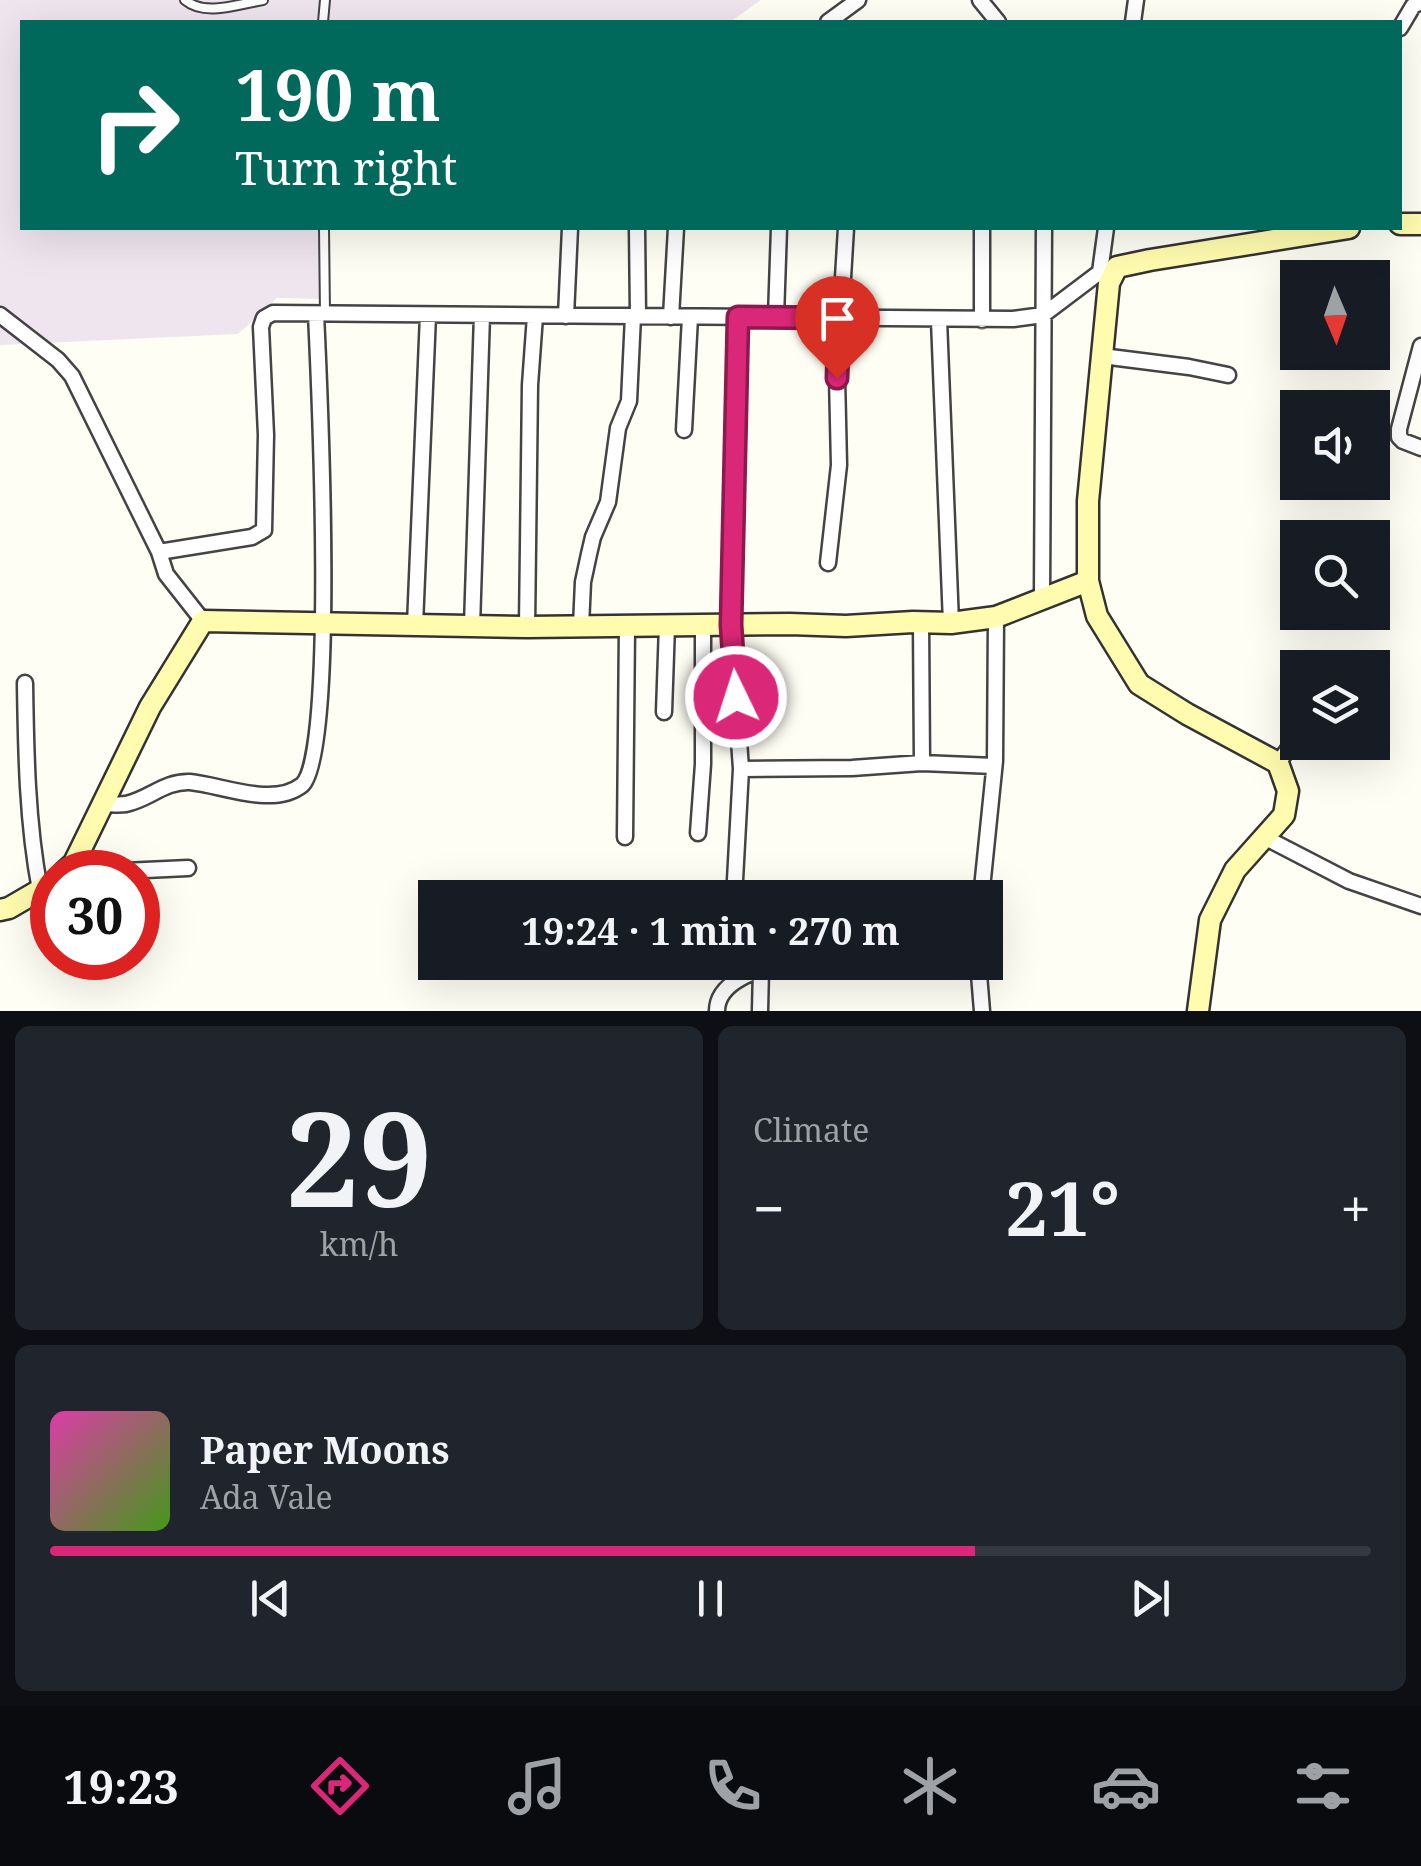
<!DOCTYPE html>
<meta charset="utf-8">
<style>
body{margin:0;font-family:"Noto Serif",serif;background:#20242c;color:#f1f3f6;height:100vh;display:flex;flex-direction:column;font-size:38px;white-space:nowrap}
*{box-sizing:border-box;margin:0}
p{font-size:32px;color:#9ea1a6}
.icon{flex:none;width:55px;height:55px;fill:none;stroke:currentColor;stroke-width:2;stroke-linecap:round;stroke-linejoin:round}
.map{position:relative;height:1011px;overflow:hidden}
.panel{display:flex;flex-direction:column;gap:15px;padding:15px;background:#0d0f14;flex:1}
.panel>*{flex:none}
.top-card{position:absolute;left:20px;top:20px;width:1382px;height:210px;border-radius:0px;box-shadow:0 10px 40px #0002;background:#00695c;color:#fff;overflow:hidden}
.needle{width:65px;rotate:178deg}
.buttons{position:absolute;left:1280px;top:260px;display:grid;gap:20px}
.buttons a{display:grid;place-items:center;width:110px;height:110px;border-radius:0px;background:#171b24;box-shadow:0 10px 40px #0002;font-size:50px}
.speed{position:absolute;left:30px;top:850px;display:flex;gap:20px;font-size:50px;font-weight:700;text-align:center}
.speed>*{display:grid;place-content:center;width:130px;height:130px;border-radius:50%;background:#171b24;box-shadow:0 10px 40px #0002;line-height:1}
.speed .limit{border:15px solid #d22;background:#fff;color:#111}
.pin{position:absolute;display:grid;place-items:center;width:85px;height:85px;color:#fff;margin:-102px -42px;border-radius:50% 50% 50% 0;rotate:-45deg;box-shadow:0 0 10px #0007}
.pin .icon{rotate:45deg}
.me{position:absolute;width:110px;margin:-55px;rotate:356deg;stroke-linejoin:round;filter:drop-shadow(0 0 8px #0008)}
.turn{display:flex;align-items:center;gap:35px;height:210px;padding:0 50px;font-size:45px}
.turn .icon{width:130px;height:130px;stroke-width:2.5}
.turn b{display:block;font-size:70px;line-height:85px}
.big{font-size:75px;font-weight:700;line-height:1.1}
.panel .widget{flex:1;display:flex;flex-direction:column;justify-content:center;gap:15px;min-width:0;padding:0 35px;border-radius:15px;background:#20242c}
.panel .dial{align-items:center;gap:0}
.dial b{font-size:130px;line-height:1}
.song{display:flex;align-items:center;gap:30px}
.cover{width:120px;height:120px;border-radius:15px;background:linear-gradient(135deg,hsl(320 70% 55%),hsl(100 70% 35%))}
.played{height:10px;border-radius:5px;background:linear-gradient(90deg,#db2777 70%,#363941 70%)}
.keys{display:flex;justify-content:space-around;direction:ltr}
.heat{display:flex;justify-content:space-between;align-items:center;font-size:55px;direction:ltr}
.panel .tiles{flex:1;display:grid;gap:15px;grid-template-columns:1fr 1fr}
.widget:last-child{grid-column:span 2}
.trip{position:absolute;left:418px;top:880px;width:585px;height:100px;border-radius:0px;background:#171b24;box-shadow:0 10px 40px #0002;font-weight:700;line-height:100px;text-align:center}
.dock{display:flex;height:160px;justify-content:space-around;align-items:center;background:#090b0e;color:#9ea1a6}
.dock .icon{width:70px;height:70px}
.dock .selected{color:#db2777}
.dock b{font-size:45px;color:#f1f3f6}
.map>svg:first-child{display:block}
.industrial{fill:#efe5ef}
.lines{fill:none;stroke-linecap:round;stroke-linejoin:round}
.lane-casing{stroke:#444;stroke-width:12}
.street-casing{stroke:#444;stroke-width:19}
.secondary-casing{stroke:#333;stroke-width:25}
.lane{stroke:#fff;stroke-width:8}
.street{stroke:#fff;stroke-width:14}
.secondary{stroke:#fffcaf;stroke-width:20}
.route-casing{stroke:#8e194d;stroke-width:25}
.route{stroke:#db2777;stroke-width:18}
</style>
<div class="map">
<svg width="1421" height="1011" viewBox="0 0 1421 1011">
<rect width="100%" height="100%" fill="#fffef4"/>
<path class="industrial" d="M0,0h761l-31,22h-708v206h298l2,71 -45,-1 -39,36 -238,11z"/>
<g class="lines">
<defs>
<path id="lane" d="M185,0c20,17 54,4 78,0
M323,22l2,-22
M324,228l1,86"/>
<path id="street" d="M980,0l18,22
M828,22l30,-22
M1133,22l3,-22
M1400,28l13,-22 8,-4
M637,228l1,88
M982,228v92
M1100,272l6,-44
M0,315l58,45 14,16 87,176 7,22 37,47
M566,316l4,-88
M671,317l5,-89
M776,317l3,-89
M939,320l12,303
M1421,346l-22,83v8l4,4 18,7
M1102,356l87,11 39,8
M684,430l6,-113
M159,552l93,-15 12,-7 2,-95 -5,-108 3,-9 9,-5 740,6 30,-4 57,-43 17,-5
M828,563l11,-98 -2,-88 9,-149
M1042,599l2,-371
M921,622l1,141
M415,625l13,-310
M472,626l10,-311
M581,626l2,-44 6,-28 4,-17 15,-35 10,-74 11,-27 4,-85
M527,627l3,-242 5,-69
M25,683c1,69 2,139 15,207
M1372,709h4
M664,712l3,-87
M1278,763l20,-27
M741,769l111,-1 70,-5 72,3
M103,804c7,0 16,1 23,0 24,-5 38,-23 64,-22 32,3 83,26 112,3 35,-30 17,-407 14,-471
M698,833l5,-69v-139
M625,837l2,-211
M1264,837l85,44 72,25
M74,863l50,8 64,-3
M735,880l6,-111 -10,-144 7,-308
M981,898l14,-137 1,-144
M978,962l4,49
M717,1011c0,-31 44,-42 68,-49
M760,1011l1,-42"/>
<path id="secondary" d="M1400,224h21
M64,872l10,-9 76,-156 53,-86 324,6 263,-3 56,2 67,-4 38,1 45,-6 92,-36
M0,910l9,-2 43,-25
M1198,1011l12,-91 25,-50 49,-55 4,-24 -10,-28 -91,-49 -48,-30 -42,-68 -9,-35v-80l21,-218 8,-16 33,-7 199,-32"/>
</defs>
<use href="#lane" class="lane-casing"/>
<use href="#street" class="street-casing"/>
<use href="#secondary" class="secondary-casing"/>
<use href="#lane" class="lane"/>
<use href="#street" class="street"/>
<use href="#secondary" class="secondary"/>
</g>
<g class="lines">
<defs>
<path id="route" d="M736,697l-5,-72 7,-308 101,1 -2,60"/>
</defs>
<use href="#route" class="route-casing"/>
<use href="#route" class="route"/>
</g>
</svg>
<div class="buttons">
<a><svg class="needle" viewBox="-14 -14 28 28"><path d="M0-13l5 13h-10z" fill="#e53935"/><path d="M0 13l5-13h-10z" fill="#9ea1a6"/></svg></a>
<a><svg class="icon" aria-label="sound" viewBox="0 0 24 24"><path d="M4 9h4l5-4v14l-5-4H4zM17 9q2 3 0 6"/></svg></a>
<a><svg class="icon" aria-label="search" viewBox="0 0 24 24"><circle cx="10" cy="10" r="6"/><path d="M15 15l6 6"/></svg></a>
<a><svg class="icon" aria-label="layers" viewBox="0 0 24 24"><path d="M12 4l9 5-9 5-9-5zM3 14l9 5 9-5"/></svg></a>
</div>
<div class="speed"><div class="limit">30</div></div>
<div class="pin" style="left:837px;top:378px;background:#d93025"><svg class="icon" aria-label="arrive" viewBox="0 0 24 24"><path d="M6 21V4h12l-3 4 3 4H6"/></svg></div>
<svg class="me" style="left:736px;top:697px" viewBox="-20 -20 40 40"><circle r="17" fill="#db2777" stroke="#fff" stroke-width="3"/><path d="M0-11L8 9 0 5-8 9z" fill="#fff"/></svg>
<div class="trip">19:24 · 1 min · 270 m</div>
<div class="top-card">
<div class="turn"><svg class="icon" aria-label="right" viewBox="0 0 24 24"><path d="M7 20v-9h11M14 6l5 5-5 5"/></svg><div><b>190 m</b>Turn right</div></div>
</div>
</div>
<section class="panel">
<div class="tiles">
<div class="widget dial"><b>29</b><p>km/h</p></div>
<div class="widget"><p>Climate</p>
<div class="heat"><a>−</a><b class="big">21°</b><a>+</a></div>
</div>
<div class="widget">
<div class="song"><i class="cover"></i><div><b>Paper Moons</b><p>Ada Vale</p></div></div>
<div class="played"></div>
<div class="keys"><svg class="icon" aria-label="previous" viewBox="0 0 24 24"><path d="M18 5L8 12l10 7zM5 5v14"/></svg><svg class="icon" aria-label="pause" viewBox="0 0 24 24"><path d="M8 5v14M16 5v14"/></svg><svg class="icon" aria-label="next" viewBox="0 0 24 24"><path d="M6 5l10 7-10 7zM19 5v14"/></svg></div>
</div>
</div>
</section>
<nav class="dock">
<b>19:23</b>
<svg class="icon selected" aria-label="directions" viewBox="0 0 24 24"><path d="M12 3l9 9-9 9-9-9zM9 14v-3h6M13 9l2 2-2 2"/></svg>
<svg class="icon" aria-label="music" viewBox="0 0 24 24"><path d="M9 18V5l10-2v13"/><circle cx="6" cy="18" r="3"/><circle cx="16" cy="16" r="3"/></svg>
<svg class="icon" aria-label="phone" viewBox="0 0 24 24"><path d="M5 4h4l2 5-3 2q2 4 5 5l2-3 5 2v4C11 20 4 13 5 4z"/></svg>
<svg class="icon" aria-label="climate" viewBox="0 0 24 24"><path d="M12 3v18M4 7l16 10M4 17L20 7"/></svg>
<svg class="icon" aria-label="car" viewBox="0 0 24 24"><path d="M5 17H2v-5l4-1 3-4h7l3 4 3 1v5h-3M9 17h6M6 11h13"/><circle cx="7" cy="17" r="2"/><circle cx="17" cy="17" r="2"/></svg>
<svg class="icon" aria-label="filters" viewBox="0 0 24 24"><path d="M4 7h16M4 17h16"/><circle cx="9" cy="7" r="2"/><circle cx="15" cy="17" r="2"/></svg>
</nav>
